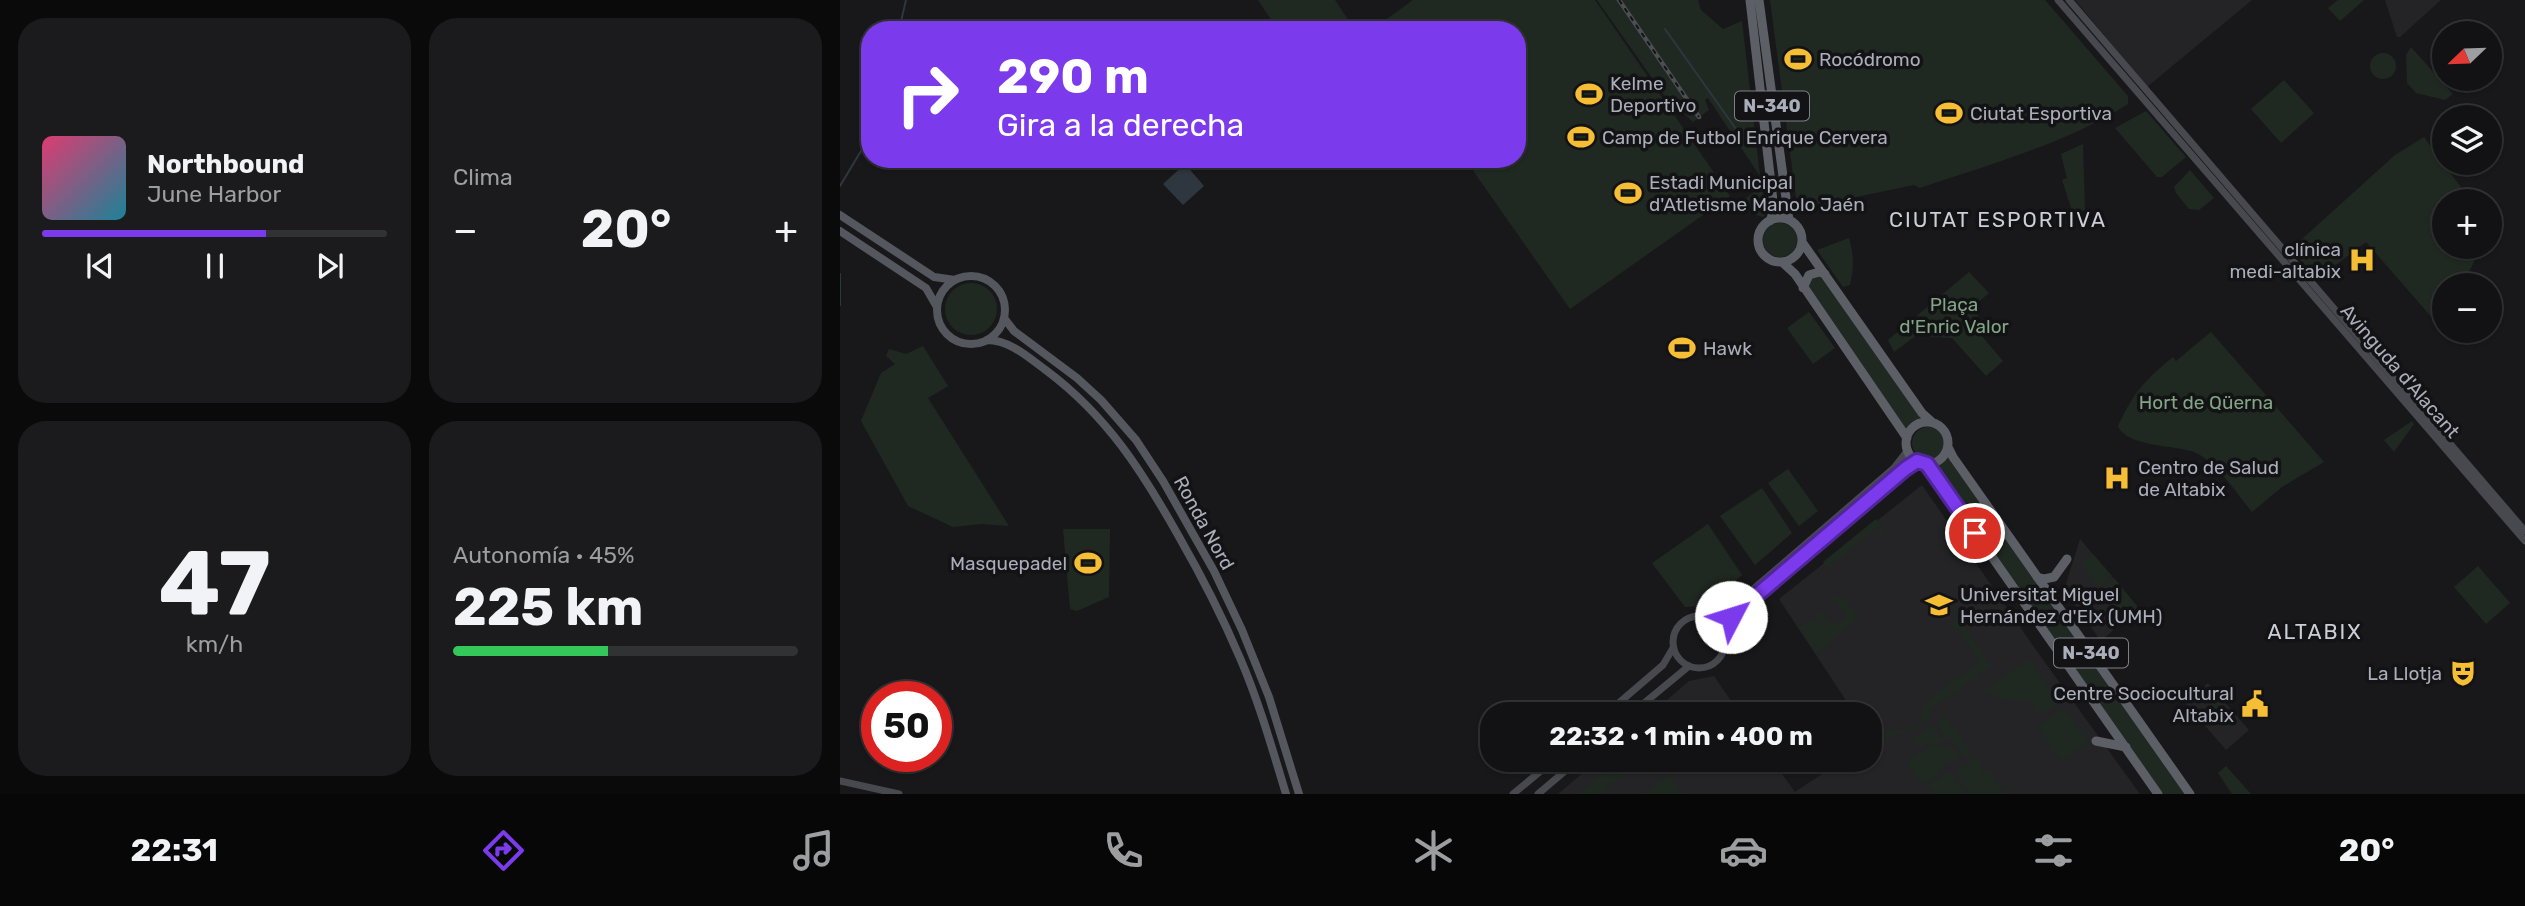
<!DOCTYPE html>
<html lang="es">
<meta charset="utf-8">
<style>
body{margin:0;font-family:Rubik,sans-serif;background:#1b1b1d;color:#f1f3f6;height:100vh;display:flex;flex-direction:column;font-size:26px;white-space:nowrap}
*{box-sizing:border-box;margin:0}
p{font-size:23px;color:#9c9ea0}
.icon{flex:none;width:38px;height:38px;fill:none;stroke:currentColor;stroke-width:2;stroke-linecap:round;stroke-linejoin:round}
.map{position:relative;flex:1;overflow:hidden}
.details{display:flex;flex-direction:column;gap:18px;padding:18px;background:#0a0a0b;width:840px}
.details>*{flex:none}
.banner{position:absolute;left:21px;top:21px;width:665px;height:147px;border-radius:28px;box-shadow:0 2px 5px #0004,0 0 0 2px #313234;background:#7c3aed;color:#fff;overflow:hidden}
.needle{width:46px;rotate:247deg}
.buttons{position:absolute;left:1592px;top:21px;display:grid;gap:14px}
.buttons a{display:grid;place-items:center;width:70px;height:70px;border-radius:50%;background:#121214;box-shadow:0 2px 5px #0004,0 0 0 2px #313234;font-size:35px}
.speed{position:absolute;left:21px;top:681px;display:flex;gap:14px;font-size:35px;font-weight:700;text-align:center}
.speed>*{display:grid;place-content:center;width:91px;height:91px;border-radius:50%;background:#121214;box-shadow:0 2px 5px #0004,0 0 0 2px #313234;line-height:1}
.speed .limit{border:10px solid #d22;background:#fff;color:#111}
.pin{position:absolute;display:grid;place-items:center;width:60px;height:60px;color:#fff;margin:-30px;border:4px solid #fff;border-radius:50%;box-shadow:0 2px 7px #0007}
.me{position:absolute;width:77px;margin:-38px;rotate:50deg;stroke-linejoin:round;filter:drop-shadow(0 0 5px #0008)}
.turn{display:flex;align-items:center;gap:24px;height:147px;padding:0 21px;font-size:32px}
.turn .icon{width:91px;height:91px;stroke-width:2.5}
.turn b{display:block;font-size:49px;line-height:60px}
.big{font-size:52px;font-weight:700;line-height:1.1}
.details .widget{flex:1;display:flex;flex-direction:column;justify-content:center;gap:10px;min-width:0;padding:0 24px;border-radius:28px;background:#1b1b1d}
.details .dial{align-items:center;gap:0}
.dial b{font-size:91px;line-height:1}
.song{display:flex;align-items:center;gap:21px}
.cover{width:84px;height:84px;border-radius:10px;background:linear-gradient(135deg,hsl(340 70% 55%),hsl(190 70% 35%))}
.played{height:7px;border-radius:4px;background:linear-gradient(90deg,#7c3aed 65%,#313234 65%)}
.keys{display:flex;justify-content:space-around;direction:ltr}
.heat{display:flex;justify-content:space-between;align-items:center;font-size:38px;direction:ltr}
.charge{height:10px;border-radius:5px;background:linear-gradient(90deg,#34c759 45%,#313234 0)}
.details .tiles{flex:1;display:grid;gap:18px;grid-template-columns:repeat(2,1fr)}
.trip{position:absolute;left:640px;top:702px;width:402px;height:70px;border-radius:28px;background:#121214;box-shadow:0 2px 5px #0004,0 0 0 2px #313234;font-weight:700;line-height:70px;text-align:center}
.dock{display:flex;height:112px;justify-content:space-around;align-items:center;background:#070708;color:#9c9ea0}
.dock .icon{width:49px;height:49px}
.dock .current{color:#7c3aed}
.dock b{font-size:32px;color:#f1f3f6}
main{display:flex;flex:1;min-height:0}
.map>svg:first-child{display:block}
.built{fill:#242427}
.green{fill:#202921}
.water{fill:#2e363f}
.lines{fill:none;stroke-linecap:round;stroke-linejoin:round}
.stream{stroke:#2e363f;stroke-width:2}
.secondary{stroke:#47494f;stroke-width:7}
.primary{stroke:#55575e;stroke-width:8}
.trunk{stroke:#5d5f67;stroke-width:9}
.rail-casing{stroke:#4c4e54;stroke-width:4.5}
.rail{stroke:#131315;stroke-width:2;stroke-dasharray:5;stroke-linecap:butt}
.route-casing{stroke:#51269a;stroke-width:18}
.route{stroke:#7c3aed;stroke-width:12}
.labels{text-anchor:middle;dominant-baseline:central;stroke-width:7;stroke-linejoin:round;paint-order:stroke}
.shield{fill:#131315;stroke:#7d8088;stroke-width:2}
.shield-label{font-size:18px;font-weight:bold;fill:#aaaeba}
.poi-label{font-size:19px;fill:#aaaeba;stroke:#131315;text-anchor:start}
.park-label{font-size:19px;fill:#81a585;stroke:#131315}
.street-label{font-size:19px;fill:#aaaeba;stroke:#131315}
.neighbourhood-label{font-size:21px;letter-spacing:2px;fill:#cbced6;stroke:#131315}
</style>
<main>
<section class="details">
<div class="tiles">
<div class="widget">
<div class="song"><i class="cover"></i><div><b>Northbound</b><p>June Harbor</p></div></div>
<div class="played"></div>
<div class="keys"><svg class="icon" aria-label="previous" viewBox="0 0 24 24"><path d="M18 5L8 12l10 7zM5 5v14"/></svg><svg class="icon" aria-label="pause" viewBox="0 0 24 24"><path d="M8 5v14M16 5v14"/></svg><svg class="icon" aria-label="next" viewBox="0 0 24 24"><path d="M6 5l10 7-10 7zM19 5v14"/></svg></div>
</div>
<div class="widget"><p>Clima</p>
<div class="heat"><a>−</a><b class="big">20°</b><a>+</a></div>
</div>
<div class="widget dial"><b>47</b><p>km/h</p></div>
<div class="widget"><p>Autonomía · 45%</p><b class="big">225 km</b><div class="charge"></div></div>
</div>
</section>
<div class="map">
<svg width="1685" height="794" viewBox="0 0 1685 794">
<rect width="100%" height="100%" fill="#18181a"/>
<path class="built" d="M1235,0h177l-105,87z
M1545,0h56l-41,37h-3z
M1082,485l107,155 111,154h-582l40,-34h174l23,32 48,-32h28l2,-21 -2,-25h-16l-76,-115z
M1240,539l59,69 -38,33 -37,-51z
M874,676l26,38h-89l38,-33z
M1368,683l41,47 -23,20 -41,-47z"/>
<path class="green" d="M418,0h77l20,30h-77z
M573,0h182l135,196 -160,113 -105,-150h52v-129h-140l3,-6z
M757,0h101l3,10 22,19 19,-8 18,155 -52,-78 -3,2 4,10 -16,12 -29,-27z
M930,0h275l83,96v8c-63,40 -138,60 -208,84l-6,-3 -77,16 -39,12z
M1498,0h26l-24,21 -12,-13z
M1571,47l42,47 -8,6 -29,-7 -9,-10 -1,-28z
M1530 66a13 13 0 1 1 26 0a13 13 0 1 1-26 0Z
M1444,80l30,33 -33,30 -30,-34z
M1306,111l40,46 -24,20h-5l-42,-49z
M1584,137l47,64h-26v46h37l-20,38h-17v35l-4,8 -75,-86 -49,37 -26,-30 104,-94z
M1243,144l2,66 -12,4 -11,-34 5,-2 -6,-24z
M1350,170l24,28 -15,12 -10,-1 -13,-16 -2,-6z
M922,186l4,28 -3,3 -7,-2 -11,-16z
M923 240a17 17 0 1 1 34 0a17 17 0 1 1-34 0Z
M1009,238c5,18 5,30 1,47l-7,2 -26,-37z
M1129,272l20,21 -12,10 1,14 -3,11 28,33 -17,15 -34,-38 -20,-1 -10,-6 -28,21 -6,-12z
M973,274l10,1 100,142 -10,5 -7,8 -100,-142z
M105 309a26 26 0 1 1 52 0a26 26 0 1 1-52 0Z
M969,312l26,36 -22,16 -26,-36z
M1371,332l113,130 -42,25 -30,25c-14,-17 -37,-52 -58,-60 -19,-7 -68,-5 -76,-26 16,-34 26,-45 55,-69l3,4z
M83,346l25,40 -20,12 81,128 -28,-2 -28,3 -45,-21 -47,-85 20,-48 14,-9 -9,-8 3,-7 17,5z
M1572,421l2,3 -20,28 -10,-12z
M1072 443a16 16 0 1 1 32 0a16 16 0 1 1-32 0Z
M1108,457l238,337h-25l-229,-322z
M948,469l30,42 -19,15 -31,-43z
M922,488l30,45 -37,32 -35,-49z
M1036,519l10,14 -3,3 -7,-8 -48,40 -5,-6z
M868,524l34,51 -34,31 -23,1 -33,-44z
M223,529h47l-1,68 -32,14 -7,-2z
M1253,554l19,22 -12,11 -19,-22z
M1638,566l32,37 -24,21 -32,-37z
M1274,578l23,28 -13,12 -24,-28z
M998,595l3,3 2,-1 17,20 -44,37 -17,-26 10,-8 3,3 6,-5 -3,-4 4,-3 14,16 14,-11 -14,-18z
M1118,617l35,51 -7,2 -58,41 4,6 -17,11 -37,14 1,-10 26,-2 15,-7 5,-21 54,-40 -21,-32 -3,1 -5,-8z
M1185,662h5l5,5 25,35 -19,13 -12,-16 -14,3 -34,-11z
M1379,700l18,20 -11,9 -17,-20z
M1224,708l24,34 -27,19 -24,-34z
M1106,716l25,36 -6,6 -15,-20 -3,1 -7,-8 -1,-11z
M1092,725l12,17 -27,4 -5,-6z
M1111,746l8,12 -9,3 -11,8 2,4 -19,12 -16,-22 20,-15z
M1137,757l5,7 -2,2 4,7 5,-3 16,24h-35l-12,-18v-6z
M774,763l10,11 -23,20h-23z
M1386,766l25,28h-19l-14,-21z
M1109,771l16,23h-29l-7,-9z
M830,775l13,19h-37l-1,-1z"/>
<path class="water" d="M345,164l19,22 -21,19 -20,-21z"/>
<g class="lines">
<path class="stream" d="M825,29l71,100
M59,30l7,-30
M0,186l30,-50
M0,274v31"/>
<path class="secondary" d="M1218,0l467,541
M1229,0l456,531
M833 642a26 26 0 1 1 52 0a26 26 0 1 1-52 0Z
M874,620l15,-10 165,-142 14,-18
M881,628l184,-159 12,-7
M766,714l57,-49 10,-17
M791,714l58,-48
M0,781l59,13
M673,794l41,-34
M698,794l40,-34"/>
<path class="primary" d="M0,215l94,62 21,3
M0,231l86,57 11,19
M97 310a34 34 0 1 1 68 0a34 34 0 1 1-68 0Z
M164,318l10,13 63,47 24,22 35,40 27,41 51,90 28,59 27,67 30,97
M147,340c23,0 42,18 60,31 60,45 95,100 131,164 23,40 44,81 62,123 19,44 32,90 46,136"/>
<path class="trunk" d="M910,0l24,210 -4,11
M919,0l30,220
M918 240a22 22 0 1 1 44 0a22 22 0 1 1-44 0Z
M962,242l120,171 10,9
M942,262l13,12 112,164
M963,288l6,-13 10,-3 6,2
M1066 443a21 21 0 1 1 42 0a21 21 0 1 1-42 0Z
M1108,447l5,10 237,337
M1087,464l231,330
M1197,577l7,2 10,-2 13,-18
M1256,741l30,6"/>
<defs>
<path id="rail" d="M779,0l80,117"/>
</defs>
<use href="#rail" class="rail-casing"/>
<use href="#rail" class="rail"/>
</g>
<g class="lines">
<defs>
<path id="route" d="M891,617l174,-148 12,-8 10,3 48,69"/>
</defs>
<use href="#route" class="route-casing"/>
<use href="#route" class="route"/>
</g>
<defs>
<symbol id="stadium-bare" viewBox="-9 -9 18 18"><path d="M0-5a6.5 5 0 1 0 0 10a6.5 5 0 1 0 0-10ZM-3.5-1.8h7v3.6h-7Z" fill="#f5be35" stroke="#131315" stroke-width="2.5" paint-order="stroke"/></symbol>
<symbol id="hospital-bare" viewBox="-9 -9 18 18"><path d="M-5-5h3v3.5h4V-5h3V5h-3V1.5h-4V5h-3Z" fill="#f5be35" stroke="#131315" stroke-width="2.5" paint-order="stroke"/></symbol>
<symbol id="university-bare" viewBox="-9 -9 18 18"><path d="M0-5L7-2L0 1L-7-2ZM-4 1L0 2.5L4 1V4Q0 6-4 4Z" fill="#f5be35" stroke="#131315" stroke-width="2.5" paint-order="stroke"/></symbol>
<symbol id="theatre-bare" viewBox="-9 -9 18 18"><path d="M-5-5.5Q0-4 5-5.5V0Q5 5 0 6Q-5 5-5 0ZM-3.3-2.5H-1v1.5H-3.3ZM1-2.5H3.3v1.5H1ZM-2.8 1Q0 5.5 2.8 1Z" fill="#f5be35" stroke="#131315" stroke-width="2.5" paint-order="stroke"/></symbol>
<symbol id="civic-bare" viewBox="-9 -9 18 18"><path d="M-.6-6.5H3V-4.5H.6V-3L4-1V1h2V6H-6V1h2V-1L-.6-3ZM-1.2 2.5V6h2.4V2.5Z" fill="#f5be35" stroke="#131315" stroke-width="2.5" paint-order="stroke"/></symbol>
</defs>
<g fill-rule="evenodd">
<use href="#stadium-bare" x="939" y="40" width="38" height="38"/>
<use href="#stadium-bare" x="730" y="75" width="38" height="38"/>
<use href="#stadium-bare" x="1090" y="94" width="38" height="38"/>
<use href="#stadium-bare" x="722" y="118" width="38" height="38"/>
<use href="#stadium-bare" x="769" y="174" width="38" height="38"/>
<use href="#hospital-bare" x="1503" y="241" width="38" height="38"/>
<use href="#stadium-bare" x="823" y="329" width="38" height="38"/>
<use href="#hospital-bare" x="1258" y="459" width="38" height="38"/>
<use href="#stadium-bare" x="229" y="544" width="38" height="38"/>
<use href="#university-bare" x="1080" y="586" width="38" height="38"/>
<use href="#theatre-bare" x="1604" y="654" width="38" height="38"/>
<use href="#civic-bare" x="1396" y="685" width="38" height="38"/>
</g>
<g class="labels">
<g class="shield">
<rect x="895" y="91.5" width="74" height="29" rx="5"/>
<rect x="1214" y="638.5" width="74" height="29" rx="5"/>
</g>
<g class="shield-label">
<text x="932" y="106">N-340</text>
<text x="1251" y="653">N-340</text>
</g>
<g class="poi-label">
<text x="979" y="59">Rocódromo</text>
<text x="770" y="83">Kelme<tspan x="770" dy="22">Deportivo</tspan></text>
<text x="1130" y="113">Ciutat Esportiva</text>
<text x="762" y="137">Camp de Futbol Enrique Cervera</text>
<text x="809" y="182">Estadi Municipal<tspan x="809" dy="22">d'Atletisme Manolo Jaén</tspan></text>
<text x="1501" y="249" text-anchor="end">clínica<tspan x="1501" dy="22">medi-altabix</tspan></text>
<text x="863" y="348">Hawk</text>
<text x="1298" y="467">Centro de Salud<tspan x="1298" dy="22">de Altabix</tspan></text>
<text x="227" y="563" text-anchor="end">Masquepadel</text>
<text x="1120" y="594">Universitat Miguel<tspan x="1120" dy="22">Hernández d'Elx (UMH)</tspan></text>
<text x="1602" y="673" text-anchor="end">La Llotja</text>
<text x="1394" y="693" text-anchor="end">Centre Sociocultural<tspan x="1394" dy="22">Altabix</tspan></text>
</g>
<g class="park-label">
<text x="1114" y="304">Plaça<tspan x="1114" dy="22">d'Enric Valor</tspan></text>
<text x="1366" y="402">Hort de Qüerna</text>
</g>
<g class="street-label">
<text transform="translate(1560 371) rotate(49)">Avinguda d'Alacant</text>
<text transform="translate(364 523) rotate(61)">Ronda Nord</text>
</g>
<g class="neighbourhood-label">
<text x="1158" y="219">CIUTAT ESPORTIVA</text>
<text x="1475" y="631">ALTABIX</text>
</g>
</g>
</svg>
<div class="buttons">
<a><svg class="needle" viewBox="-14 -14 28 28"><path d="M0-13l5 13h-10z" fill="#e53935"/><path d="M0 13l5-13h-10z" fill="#9c9ea0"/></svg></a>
<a><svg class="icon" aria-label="layers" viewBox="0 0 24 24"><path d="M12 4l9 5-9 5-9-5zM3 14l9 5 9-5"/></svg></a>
<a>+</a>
<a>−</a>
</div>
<div class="speed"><div class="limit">50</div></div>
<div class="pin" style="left:1135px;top:533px;background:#d93025"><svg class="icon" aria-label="arrive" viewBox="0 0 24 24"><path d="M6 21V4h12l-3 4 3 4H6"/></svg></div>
<svg class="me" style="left:891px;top:617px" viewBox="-20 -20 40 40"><circle r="19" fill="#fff"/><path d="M0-13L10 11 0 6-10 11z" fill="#7c3aed"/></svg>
<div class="trip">22:32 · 1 min · 400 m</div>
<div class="banner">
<div class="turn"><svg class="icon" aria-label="right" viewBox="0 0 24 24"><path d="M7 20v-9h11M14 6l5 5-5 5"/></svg><div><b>290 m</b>Gira a la derecha</div></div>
</div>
</div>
</main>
<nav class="dock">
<b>22:31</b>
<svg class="icon current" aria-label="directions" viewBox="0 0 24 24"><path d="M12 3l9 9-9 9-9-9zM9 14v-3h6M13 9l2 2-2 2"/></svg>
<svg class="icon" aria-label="music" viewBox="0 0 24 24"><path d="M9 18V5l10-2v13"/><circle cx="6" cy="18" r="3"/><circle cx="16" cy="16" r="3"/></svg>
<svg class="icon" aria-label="phone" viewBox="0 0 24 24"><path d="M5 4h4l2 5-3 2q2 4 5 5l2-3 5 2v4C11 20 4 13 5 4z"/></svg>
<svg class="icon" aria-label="climate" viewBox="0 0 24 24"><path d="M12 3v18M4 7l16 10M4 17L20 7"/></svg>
<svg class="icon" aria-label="car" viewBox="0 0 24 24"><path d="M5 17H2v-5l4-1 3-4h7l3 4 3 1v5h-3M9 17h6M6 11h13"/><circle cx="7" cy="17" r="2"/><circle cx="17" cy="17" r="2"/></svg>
<svg class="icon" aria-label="filters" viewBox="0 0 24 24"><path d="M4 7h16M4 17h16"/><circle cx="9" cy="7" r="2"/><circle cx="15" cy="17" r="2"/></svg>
<b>20°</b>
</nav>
